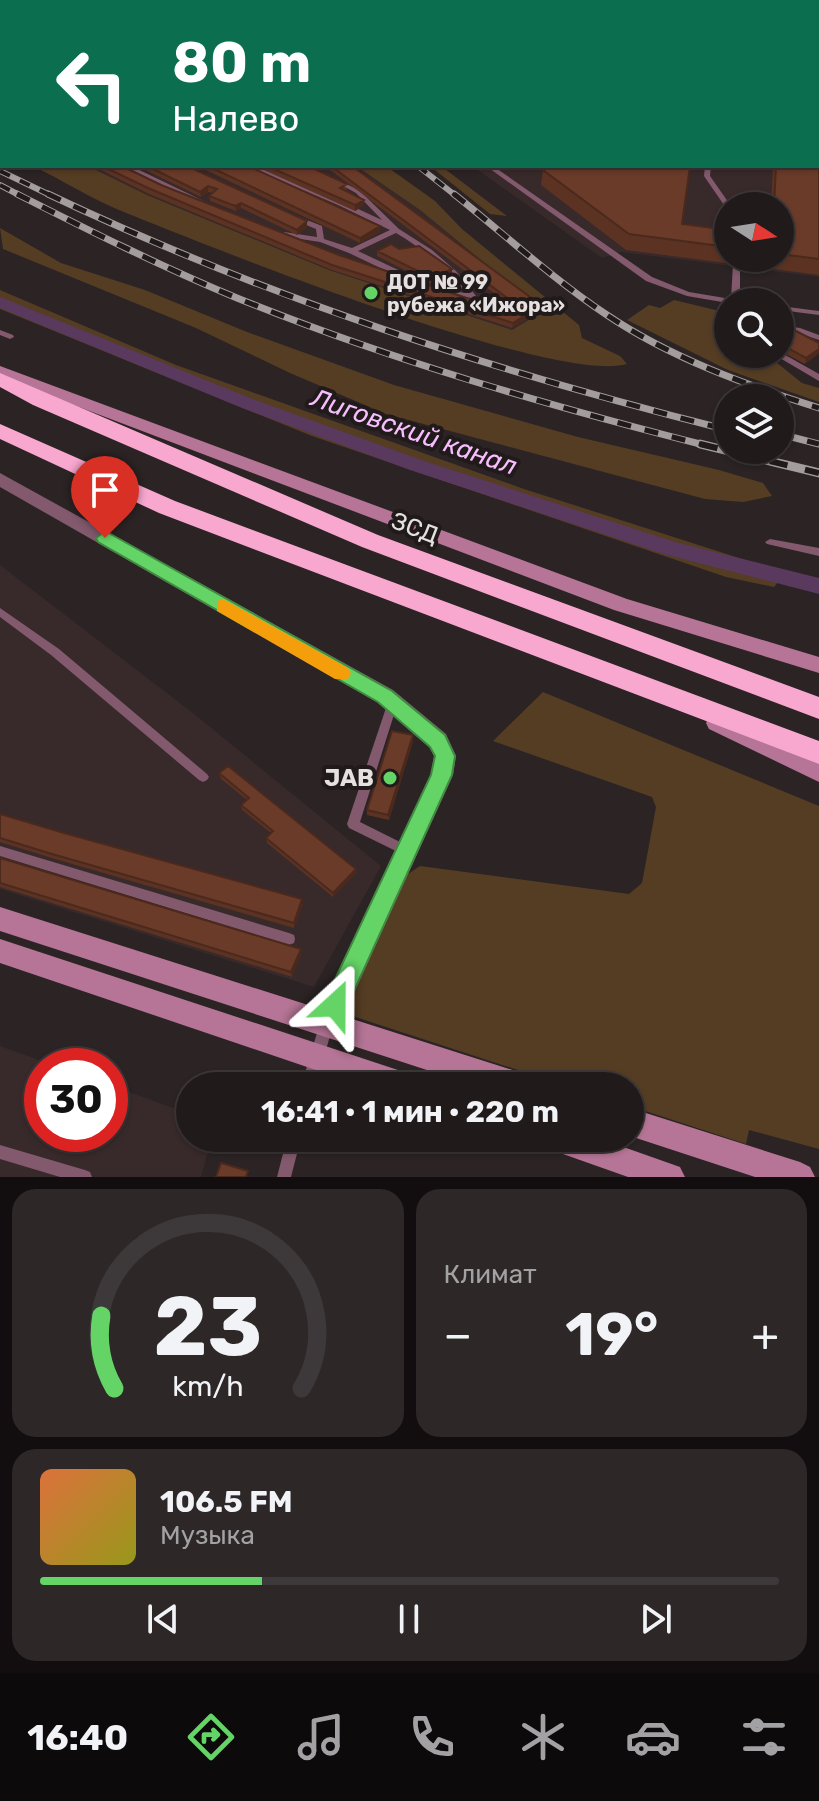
<!DOCTYPE html>
<html lang="ru">
<meta charset="utf-8">
<style>
body{margin:0;font-family:Rubik,sans-serif;background:#2d2728;color:#f1f3f6;height:100vh;display:flex;flex-direction:column;font-size:30px;white-space:nowrap}
*{box-sizing:border-box;margin:0}
p{font-size:26px;color:#a2a1a3}
.icon{flex:none;width:44px;height:44px;fill:none;stroke:currentColor;stroke-width:2;stroke-linecap:round;stroke-linejoin:round}
.map{position:relative;height:1177px;overflow:hidden}
.side{display:flex;flex-direction:column;gap:12px;padding:12px;background:#120e0f;flex:1}
.side>*{flex:none}
.banner{position:absolute;left:0px;top:0px;width:820px;height:168px;box-shadow:0 2px 6px #0004,0 0 0 2px #3d383a;background:#0b6e4f;color:#fff;overflow:hidden}
.needle{width:52px;rotate:102deg}
.tools{position:absolute;left:714px;top:192px;display:grid;gap:16px}
.tools a{display:grid;place-items:center;width:80px;height:80px;border-radius:50%;background:#201a1b;box-shadow:0 2px 6px #0004,0 0 0 2px #3d383a;font-size:40px}
.speed{position:absolute;left:24px;top:1048px;display:flex;gap:16px;font-size:40px;font-weight:700;text-align:center}
.speed>*{display:grid;place-content:center;width:104px;height:104px;border-radius:50%;background:#201a1b;box-shadow:0 2px 6px #0004,0 0 0 2px #3d383a;line-height:1}
.speed .limit{border:12px solid #d22;background:#fff;color:#111}
.pin{position:absolute;display:grid;place-items:center;width:68px;height:68px;color:#fff;margin:-82px -34px;border-radius:50% 50% 50% 0;rotate:-45deg;box-shadow:0 0 8px #0007}
.pin .icon{rotate:45deg}
.me{position:absolute;width:88px;margin:-44px;rotate:24deg;stroke-linejoin:round;filter:drop-shadow(0 0 6px #0008)}
.turn{display:flex;align-items:center;gap:28px;height:168px;padding:0 40px;font-size:36px}
.turn .icon{width:104px;height:104px;stroke-width:2.5}
.turn b{display:block;font-size:56px;line-height:68px}
.big{font-size:60px;font-weight:700;line-height:1.1}
.side .widget{flex:1;display:flex;flex-direction:column;justify-content:center;gap:12px;min-width:0;padding:0 28px;border-radius:24px;background:#2d2728}
.side .dial{align-items:center;gap:0}
.dial svg{height:208px;overflow:visible;fill:none;stroke:#3d383a;stroke-width:7;stroke-linecap:round;text-anchor:middle}
.dial text{fill:#f1f3f6;stroke:none}
.song{display:flex;align-items:center;gap:24px}
.cover{width:96px;height:96px;border-radius:12px;background:linear-gradient(135deg,hsl(20 70% 55%),hsl(60 70% 35%))}
.played{height:8px;border-radius:4px;background:linear-gradient(90deg,#65d467 30%,#3d383a 30%)}
.keys{display:flex;justify-content:space-around;direction:ltr}
.heat{display:flex;justify-content:space-between;align-items:center;font-size:44px;direction:ltr}
.side .tiles{flex:1;display:grid;gap:12px;grid-template-columns:1fr 1fr}
.widget:last-child{grid-column:span 2}
.trip{position:absolute;left:176px;top:1072px;width:468px;height:80px;border-radius:40px;background:#201a1b;box-shadow:0 2px 6px #0004,0 0 0 2px #3d383a;font-weight:700;line-height:80px;text-align:center}
.dock{display:flex;height:128px;justify-content:space-around;align-items:center;background:#0d0a0b;color:#a2a1a3}
.dock .icon{width:56px;height:56px}
.dock .selected{color:#65d467}
.dock b{font-size:36px;color:#f1f3f6}
.map>svg:first-child{display:block}
.built{fill:#38292a;fill-rule:evenodd}
.green{fill:#553d23}
.lines{fill:none;stroke-linecap:round;stroke-linejoin:round}
.canal{fill:#5a395e;fill-rule:evenodd}
.service{fill:#82596d;fill-rule:evenodd}
.minor{fill:#82596d;fill-rule:evenodd}
.secondary{fill:#b67596;fill-rule:evenodd}
.motorway{fill:#f8a7cf;fill-rule:evenodd}
.rail-far2-casing{stroke:#a39d9d;stroke-width:6}
.rail-far1-casing{stroke:#a39d9d;stroke-width:7}
.rail-casing{stroke:#a39d9d;stroke-width:9}
.rail-far2{stroke:#211a1a;stroke-width:4;stroke-dasharray:11;stroke-linecap:butt}
.rail-far1{stroke:#211a1a;stroke-width:5;stroke-dasharray:14;stroke-linecap:butt}
.rail{stroke:#211a1a;stroke-width:6;stroke-dasharray:18;stroke-linecap:butt}
.wall{fill:#5c3323}
.shaded-wall{fill:#4b291d}
.building{fill:#6b3b29;stroke:#4b291d;stroke-width:2}
.route{fill:#65d467;stroke:#428a43;stroke-width:2}
.slow{fill:#f59e0b}
.poi-dot{fill:#65d467;stroke:#211a1a;stroke-width:3}
.labels{text-anchor:middle;dominant-baseline:central;stroke-width:8;stroke-linejoin:round;paint-order:stroke}
.far-poi-label{font-size:20px;font-weight:bold;fill:#e6e1e1;stroke:#211a1a;text-anchor:start}
.street-label{font-size:24px;fill:#e6e1e1;stroke:#211a1a}
.poi-label{font-size:24px;font-weight:bold;fill:#e6e1e1;stroke:#211a1a;text-anchor:end}
.water-label{font-size:26px;font-style:italic;fill:#f6befc;stroke:#211a1a}
</style>
<div class="map">
<svg width="819" height="1177" viewBox="0 0 819 1177">
<rect width="100%" height="100%" fill="#2b2324"/>
<path class="built" d="M819,87v190l-198,-25 -19,6 -130,-92h346zM728,206h52v52h-52z
M88,166h268l64,44 123,100 -31,20 -183,-60 -182,-75z
M0,565l193,148 188,153 -67,121 -314,-98z
M0,1046l56,20h-14v68h68v-49l80,29v24h22l-11,39h-201z"/>
<path class="green" d="M33,166h55l59,29 182,75 183,60 31,-19 -123,-101 -64,-44h30l49,35 27,28 117,96 3,13 38,18 7,8c-74,21 -422,-119 -508,-154 -29,-12 -57,-30 -86,-44z
M430,166h11l66,50 -17,-2z
M0,228l61,35 84,27 102,42 147,53 184,52 141,33 44,13 9,13 -29,6 -38,-3 -319,-85 -96,-41 -94,-45 -193,-79z
M0,290l176,75 348,124 256,82 2,6 -8,10 -48,-10 -414,-141 -312,-127z
M674,300l54,13v41h38l36,29 17,5v14l-91,-32 -101,-50 22,-15 11,3z
M543,692l276,114v343l-70,-19 -3,14 -116,-38v-20h-63l-224,-73 65,-139 12,-8 209,28 13,-11 14,-76 -4,-10 -159,-56z"/>
<g class="lines">
<path class="canal" d="M0,297l255,103 169,61 251,81 144,36v16l-155,-40 -254,-84 -168,-62 -242,-100z"/>
<path class="service" d="M0,0l7,2 -5,1z
M52,0h7l3,2h-7z
M357,0h6l-2,2h-6z
M381,0h6l-2,2h-6z
M0,92l2,1v4l-2,-1z
M0,102l2,1v4l-2,-1z
M123,166h8l81,39 -5,1z
M247,166h9l87,36 39,18 -26,-27 -24,-13 5,-1 23,12 39,38 33,21 24,21 20,25 -4,2 -35,-5 -1,-2 4,-2 25,4c-19,-25 -42,-44 -69,-60l-38,18 70,33v4h-6l-73,-35 -29,-11 -39,-6v-4h3l33,5 -1,-8 -22,-9 -1,-2 4,-2 25,10 2,13 28,9 38,-18 -52,-25z
M486,166h7l159,111 37,15 42,7 2,-35 1,-2h6v40l-12,1 -41,-7 -41,-15z
M705,166h6l-1,10 21,30h-3v3l-2,-1 -22,-32z
M780,306l39,5v4l-39,-5z
M780,325l20,3 19,7v5l-21,-7 -18,9v-5l9,-6 -9,-2z
M0,330l13,5 1,2 -4,2 -10,-4z
M780,352l39,22v7l-46,-27h7z
M770,539l49,9v8l-52,-12 -2,-2z
M0,608l59,41 148,125 2,3 -2,3 -4,2 -4,-2 -148,-125 -51,-38z
M393,698l4,1 1,3 -38,120 48,24 2,4 -2,4 -4,1 -55,-27 -2,-4 41,-122 1,-3z
M0,846l289,87 5,2 1,4 -1,4 -5,2 -289,-89z
M327,1016l5,2 2,5 -19,63h-14l19,-63 2,-5z
M287,1138h14l-10,39h-14z
M0,1145l85,25 5,2 2,5h-32l-60,-18z"/>
<path class="minor" d="M0,473l393,217 53,44 10,22 -3,19 -117,257 -9,4 -9,-4 -4,-9 117,-248 3,-19 -4,-9 -53,-45 -377,-215z"/>
<path class="secondary" d="M0,366l627,233 192,58v16l-205,-63 -614,-233z
M717,714l102,47v21l-110,-53 -3,-6 3,-6z
M0,907l519,165 10,4 4,10h-57l-476,-155z
M0,939l404,133 10,4 4,10h-55l-363,-123z
M630,1108l170,54 10,5 5,10h-60l-125,-41z
M542,1138h56l82,29 5,10h-57l-82,-29z"/>
<path class="motorway" d="M0,373l378,162 441,162v22l-457,-172 -329,-142 -33,-18z
M0,424l175,77 644,240v23l-660,-251 -159,-74z"/>
<defs>
<path id="rail-far2" d="M418,166l38,30
M0,171l52,25
M0,185l21,11"/>
<path id="rail-far1" d="M17,194c73,37 145,73 220,104 153,62 312,108 471,148
M48,194c219,104 445,177 680,236
M454,194c50,40 99,85 153,121 64,43 139,70 212,93
M780,434l39,10"/>
<path id="rail" d="M700,444l119,29"/>
</defs>
<use href="#rail-far2" class="rail-far2-casing"/>
<use href="#rail-far1" class="rail-far1-casing"/>
<use href="#rail" class="rail-casing"/>
<use href="#rail-far2" class="rail-far2"/>
<use href="#rail-far1" class="rail-far1"/>
<use href="#rail" class="rail"/>
</g>
<path class="wall" d="M175,0h37l-1,2h-28l-8,-1z
M403,0h416v275l-193,-25 -85,-65 2,-15 139,54 46,6v28h52v-52h-9l2,-40h45v-164h-415z
M93,166h29l39,19 178,70 172,58 4,-4 -182,-137 -13,-6h32l189,139v5l-29,18 -180,-58 -183,-76z
M137,166h50l120,55v6l-10,8 -56,-27 -5,3 -26,-10 -1,-5 4,-3 -5,-1 -7,5z
M197,166h51l132,66 -20,11z
M255,166h53l40,23 -3,1 19,10v5l-9,6z
M399,249l53,20v5l-20,10 -55,-28v-5z
M780,340l39,3v10l-14,11 -25,-13z
M413,741l-24,79 -22,-5v-5z
M219,773l137,100 -23,24 -66,-54 -1,-5 5,-5 -29,-23 -1,-5 6,-5 -26,-21z
M0,814l303,90 -9,24 -239,-69 -55,-17z
M0,858l301,91v5l-9,23 -292,-90z"/>
<path class="shaded-wall" d="M322,0h9l1,2h-25z
M429,0h10v2h-10z
M208,186v6l-7,5 -1,-5z
M364,200v5l-9,6v-6z
M241,203v5l-5,3 -1,-5z
M307,221v6l-10,8v-5z
M380,226v6l-20,11v-5z
M452,269v5l-20,10v-6z
M541,305v5l-29,18 1,-5z
M819,349v4l-14,11 1,-6z
M413,735v6l-24,79 -1,-5z
M356,869v4l-23,24v-4z
M302,899l1,5 -9,24v-5z
M301,949v5l-9,23 -1,-5z"/>
<path class="building" d="M18,0h36l4,2h-36z
M73,0h34l4,2h-34z
M118,0h20l3,2h-19z
M282,0h40l-15,2h-40z
M336,0h10l-1,2h-11z
M604,0h29l-1,2h-29z
M802,0h17v44l-1,-42h-16z
M0,7l2,1v13h-2z
M2,23v11h-2v-10z
M818,76h1v183l-39,-5v-48h-6l2,-40h42z
M102,166h20l39,19 178,70 172,58 7,-7 -187,-140h21l189,139 -28,18 -181,-58 -184,-77z
M147,166h40l120,55 -10,9 -56,-27 -6,3 -26,-10 8,-7 -9,-3 -8,6z
M208,166h40l132,60 -20,12z
M267,166h41l39,18 -7,4 24,12 -9,5z
M544,166h146l-8,58 46,6v17l-99,-13 -86,-64z
M391,244l8,5 20,-3 33,23 -20,9 -55,-27z
M794,330l25,13v6l-13,9 -26,-14v-4z
M392,731l21,4 -25,80 -21,-5z
M228,766l128,103 -23,24 -67,-55 7,-7 -32,-26 8,-7 -30,-25z
M0,814l64,19 238,66 -8,24 -242,-69 -52,-16z
M0,858l301,91 -10,23 -291,-89z
M221,1163l27,8 -2,6h-30z"/>
<path class="route" d="M105,531l287,160 53,44 10,21 -3,19 -108,238 -9,4 -8,-4 -4,-8 108,-230 4,-19 -5,-9 -52,-45 -280,-160 -2,-4z"/>
<path class="slow" d="M223,599l125,69 3,5 -3,6h-13l-118,-68v-10z"/>
<g class="poi-dot">
<circle cx="371" cy="293" r="8"/>
<circle cx="390" cy="778" r="8"/>
</g>
<g class="labels">
<g class="far-poi-label">
<text x="387" y="282">ДОТ № 99<tspan x="387" dy="23">рубежа «Ижора»</tspan></text>
</g>
<g class="street-label">
<text transform="translate(415 528) rotate(21)">ЗСД</text>
</g>
<g class="poi-label">
<text x="374" y="778">JAB</text>
</g>
<g class="water-label">
<text transform="translate(414 432) rotate(19)">Лиговский канал</text>
</g>
</g>
</svg>
<div class="tools">
<a><svg class="needle" viewBox="-14 -14 28 28"><path d="M0-13l5 13h-10z" fill="#e53935"/><path d="M0 13l5-13h-10z" fill="#a2a1a3"/></svg></a>
<a><svg class="icon" aria-label="search" viewBox="0 0 24 24"><circle cx="10" cy="10" r="6"/><path d="M15 15l6 6"/></svg></a>
<a><svg class="icon" aria-label="layers" viewBox="0 0 24 24"><path d="M12 4l9 5-9 5-9-5zM3 14l9 5 9-5"/></svg></a>
</div>
<div class="speed"><div class="limit">30</div></div>
<div class="pin" style="left:105px;top:538px;background:#d93025"><svg class="icon" aria-label="arrive" viewBox="0 0 24 24"><path d="M6 21V4h12l-3 4 3 4H6"/></svg></div>
<svg class="me" style="left:335px;top:1005px" viewBox="-20 -20 40 40"><path d="M0-17L14 15 0 8-14 15z" fill="#65d467" stroke="#fff" stroke-width="4"/></svg>
<div class="trip">16:41 · 1 мин · 220 m</div>
<div class="banner">
<div class="turn"><svg class="icon" aria-label="left" viewBox="0 0 24 24"><path d="M17 20v-9H6M10 6l-5 5 5 5"/></svg><div><b>80 m</b>Налево</div></div>
</div>
</div>
<section class="side">
<div class="tiles">
<div class="widget dial"><svg viewBox="0 0 100 80">
<path d="M14 69A42 42 0 1 1 86 69"/>
<path d="M14 69A42 42 0 0 1 9 41" stroke="#65d467"/>
<text x="50" y="56" font-size="32" font-weight="700">23</text>
<text x="50" y="72" font-size="11">km/h</text>
</svg></div>
<div class="widget"><p>Климат</p>
<div class="heat"><a>−</a><b class="big">19°</b><a>+</a></div>
</div>
<div class="widget">
<div class="song"><i class="cover"></i><div><b>106.5 FM</b><p>Музыка</p></div></div>
<div class="played"></div>
<div class="keys"><svg class="icon" aria-label="previous" viewBox="0 0 24 24"><path d="M18 5L8 12l10 7zM5 5v14"/></svg><svg class="icon" aria-label="pause" viewBox="0 0 24 24"><path d="M8 5v14M16 5v14"/></svg><svg class="icon" aria-label="next" viewBox="0 0 24 24"><path d="M6 5l10 7-10 7zM19 5v14"/></svg></div>
</div>
</div>
</section>
<nav class="dock">
<b>16:40</b>
<svg class="icon selected" aria-label="directions" viewBox="0 0 24 24"><path d="M12 3l9 9-9 9-9-9zM9 14v-3h6M13 9l2 2-2 2"/></svg>
<svg class="icon" aria-label="music" viewBox="0 0 24 24"><path d="M9 18V5l10-2v13"/><circle cx="6" cy="18" r="3"/><circle cx="16" cy="16" r="3"/></svg>
<svg class="icon" aria-label="phone" viewBox="0 0 24 24"><path d="M5 4h4l2 5-3 2q2 4 5 5l2-3 5 2v4C11 20 4 13 5 4z"/></svg>
<svg class="icon" aria-label="climate" viewBox="0 0 24 24"><path d="M12 3v18M4 7l16 10M4 17L20 7"/></svg>
<svg class="icon" aria-label="car" viewBox="0 0 24 24"><path d="M5 17H2v-5l4-1 3-4h7l3 4 3 1v5h-3M9 17h6M6 11h13"/><circle cx="7" cy="17" r="2"/><circle cx="17" cy="17" r="2"/></svg>
<svg class="icon" aria-label="filters" viewBox="0 0 24 24"><path d="M4 7h16M4 17h16"/><circle cx="9" cy="7" r="2"/><circle cx="15" cy="17" r="2"/></svg>
</nav>
